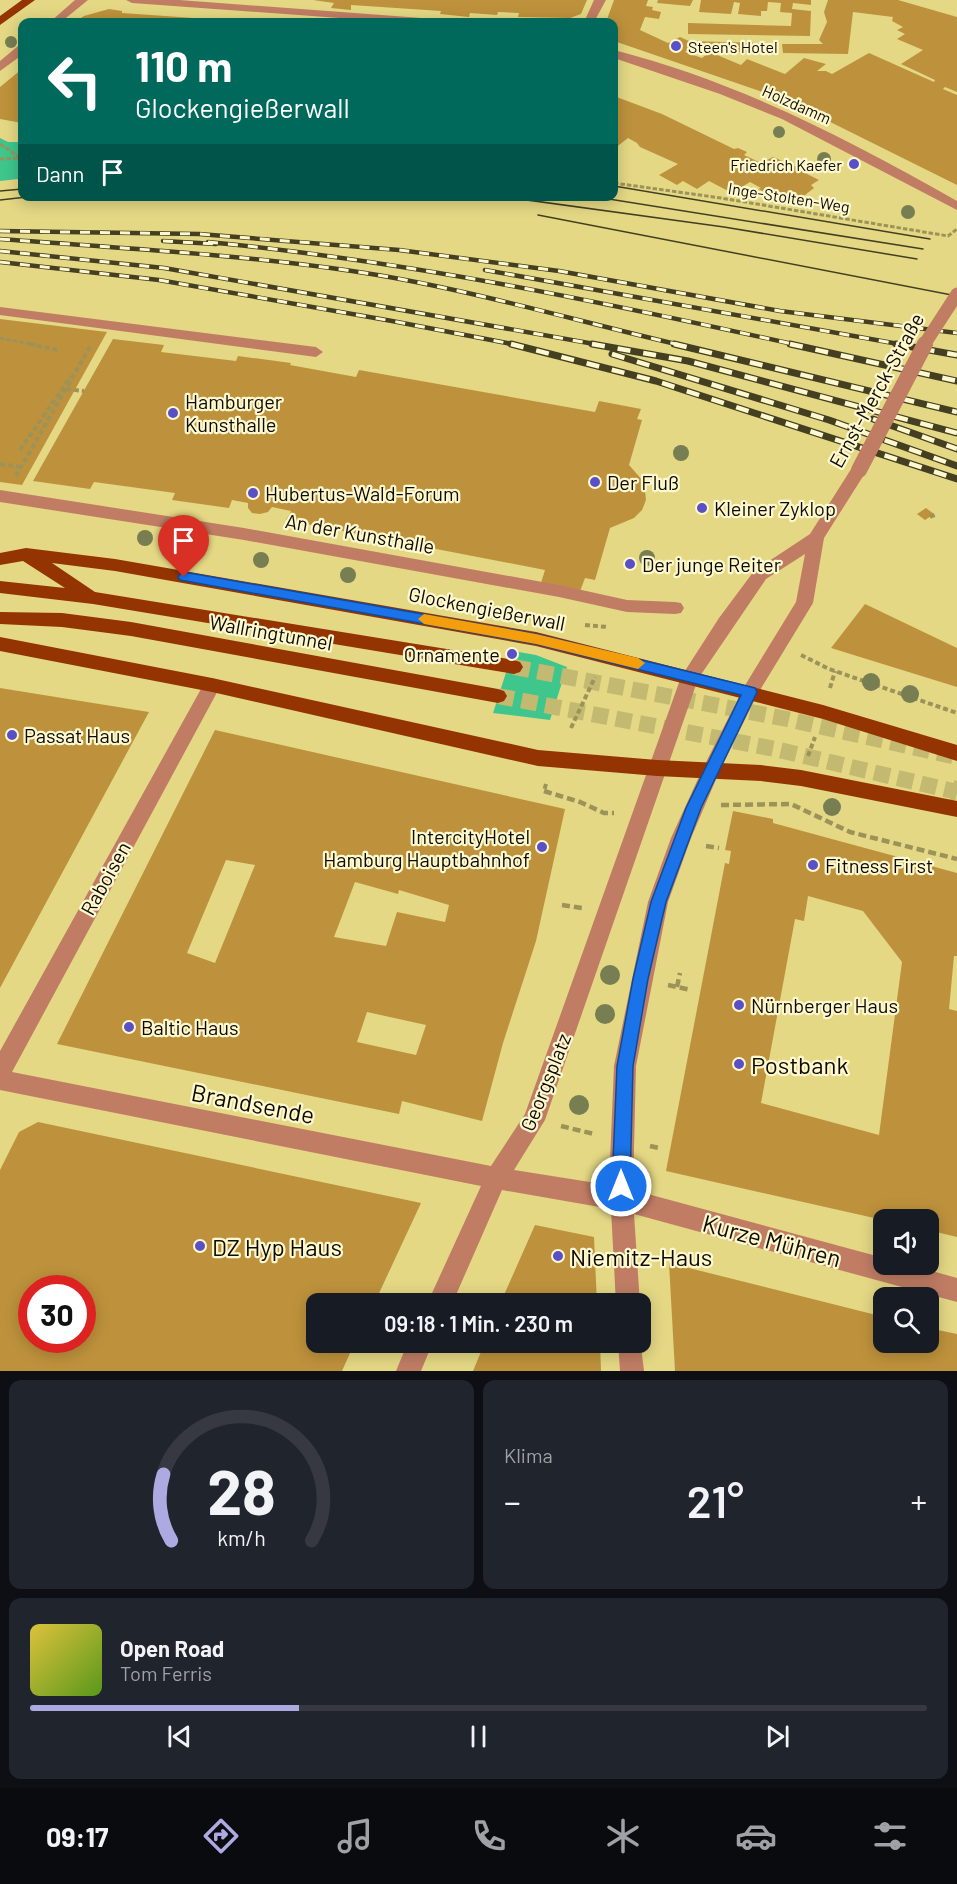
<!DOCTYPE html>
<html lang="de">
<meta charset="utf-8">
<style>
body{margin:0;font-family:Barlow,sans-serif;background:#20242c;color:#f1f3f6;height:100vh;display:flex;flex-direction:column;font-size:22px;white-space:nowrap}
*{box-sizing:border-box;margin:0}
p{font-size:20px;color:#9ea1a6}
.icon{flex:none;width:33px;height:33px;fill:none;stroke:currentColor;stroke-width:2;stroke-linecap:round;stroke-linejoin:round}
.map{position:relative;height:1371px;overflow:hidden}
.side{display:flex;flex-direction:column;gap:9px;padding:9px;background:#0d0f14;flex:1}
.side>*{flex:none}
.top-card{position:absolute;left:18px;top:18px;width:600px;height:183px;border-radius:12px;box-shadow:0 3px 15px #0003;background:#00695c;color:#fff;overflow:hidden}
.buttons{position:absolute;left:873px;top:1209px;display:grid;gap:12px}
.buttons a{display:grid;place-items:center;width:66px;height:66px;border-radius:12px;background:#171b24;box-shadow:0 3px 15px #0003;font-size:30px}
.speed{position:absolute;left:18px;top:1275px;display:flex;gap:12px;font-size:30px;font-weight:700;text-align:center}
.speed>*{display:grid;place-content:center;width:78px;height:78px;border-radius:50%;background:#171b24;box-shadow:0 3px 15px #0003;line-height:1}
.speed .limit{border:9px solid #d22;background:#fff;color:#111}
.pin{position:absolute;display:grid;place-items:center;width:51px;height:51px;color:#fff;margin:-62px -26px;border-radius:50% 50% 50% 0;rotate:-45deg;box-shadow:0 0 6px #0007}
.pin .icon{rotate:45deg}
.me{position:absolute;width:66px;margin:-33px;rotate:0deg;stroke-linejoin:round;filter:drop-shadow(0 0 4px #0008)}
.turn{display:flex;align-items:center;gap:21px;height:126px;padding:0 18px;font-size:27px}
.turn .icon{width:78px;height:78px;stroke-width:2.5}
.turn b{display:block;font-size:42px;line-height:51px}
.then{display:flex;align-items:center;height:57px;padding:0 18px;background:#0003;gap:12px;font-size:22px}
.big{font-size:45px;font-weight:600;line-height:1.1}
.side .card{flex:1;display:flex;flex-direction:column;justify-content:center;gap:9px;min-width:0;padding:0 21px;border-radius:12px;background:#20242c}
.side .dial{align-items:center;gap:0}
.dial svg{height:156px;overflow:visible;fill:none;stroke:#363941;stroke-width:7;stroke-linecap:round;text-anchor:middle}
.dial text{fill:#f1f3f6;stroke:none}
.song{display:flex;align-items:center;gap:18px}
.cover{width:72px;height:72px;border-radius:9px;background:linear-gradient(135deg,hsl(50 70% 55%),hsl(90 70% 35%))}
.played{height:6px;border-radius:3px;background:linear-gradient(90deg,#ada9e1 30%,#363941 30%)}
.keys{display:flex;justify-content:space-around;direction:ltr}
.heat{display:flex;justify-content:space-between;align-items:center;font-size:33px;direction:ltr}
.side .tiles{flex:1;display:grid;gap:9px;grid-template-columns:1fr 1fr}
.card:last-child{grid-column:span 2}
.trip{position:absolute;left:306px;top:1293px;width:345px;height:60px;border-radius:12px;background:#171b24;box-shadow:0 3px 15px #0003;font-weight:600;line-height:60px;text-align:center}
.tab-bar{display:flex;height:96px;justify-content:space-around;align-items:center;background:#090b0e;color:#9ea1a6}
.tab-bar .icon{width:42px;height:42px}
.tab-bar .selected{color:#ada9e1}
.tab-bar b{font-size:27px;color:#f1f3f6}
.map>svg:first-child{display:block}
.green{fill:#3ec68d}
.building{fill:#be923c;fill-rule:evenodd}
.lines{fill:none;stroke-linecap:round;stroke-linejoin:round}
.major-tunnel-far1{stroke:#c4b970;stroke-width:16;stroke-dasharray:16 8;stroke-linecap:butt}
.major-tunnel{stroke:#c4b970;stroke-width:22;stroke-dasharray:22 10;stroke-linecap:butt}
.path-far2{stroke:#9c9358;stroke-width:3;stroke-dasharray:4.5 2;stroke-linecap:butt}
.path-far1{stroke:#9c9358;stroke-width:4;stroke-dasharray:5 3;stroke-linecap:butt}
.path{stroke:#9c9358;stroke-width:4.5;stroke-dasharray:8 4;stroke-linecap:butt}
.minor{fill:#c07d64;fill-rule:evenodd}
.major{fill:#933402;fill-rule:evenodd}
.tram{stroke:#453f22;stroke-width:1.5}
.rail-far1-casing{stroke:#453f22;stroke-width:4.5}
.rail-casing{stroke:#453f22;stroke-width:7}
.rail-far1{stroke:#fef8cf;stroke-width:3;stroke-dasharray:10;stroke-linecap:butt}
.rail{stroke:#fef8cf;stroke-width:4.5;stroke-dasharray:13;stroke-linecap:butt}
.minor-bridge-far1{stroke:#c07d64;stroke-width:13}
.minor-bridge{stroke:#c07d64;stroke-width:16}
.tree{fill:#777e52}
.route{fill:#1a73e8;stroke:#114b97;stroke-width:1.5}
.slow{fill:#f59e0b}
.poi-dot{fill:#594fc7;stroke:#fef8cf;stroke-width:2}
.labels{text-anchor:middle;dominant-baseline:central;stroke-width:4.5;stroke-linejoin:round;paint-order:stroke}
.far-poi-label{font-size:16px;fill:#0f0b00;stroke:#fef8cf;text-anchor:start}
.far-street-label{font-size:16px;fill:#0f0b00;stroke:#fef8cf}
.street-label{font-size:20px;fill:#0f0b00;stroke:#fef8cf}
.poi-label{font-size:20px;fill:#0f0b00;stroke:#fef8cf;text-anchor:start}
.near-poi-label{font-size:24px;fill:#0f0b00;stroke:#fef8cf;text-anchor:start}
.near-street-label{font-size:24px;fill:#0f0b00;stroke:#fef8cf}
</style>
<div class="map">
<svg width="957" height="1371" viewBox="0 0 957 1371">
<rect width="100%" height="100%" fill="#e4d884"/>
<path class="green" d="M0,138l8,4h14v22l-4,15 -18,2z
M513,651l23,4 31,12 -17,53 -57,-7z"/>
<path class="building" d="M313,0h274l-6,14 -11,4 -52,-1 1,-4 -21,-1 -1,3 -27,-2 -1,4 -29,-3 1,-3 -90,-6v5l-20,-2 3,-5z
M614,0h34l-2,6 7,1 -1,3 9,2 -2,7 -14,-2 -5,13 28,13 12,-6 9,4 70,2 4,10 -75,-3 -3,2 17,6 8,-6 31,13 6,-6 38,15 19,-16 22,6 -9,7h9l6,3 37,-21 65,29 1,-2 -34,-16 22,-14 -26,-11 8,-5 -8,-4 6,-3 -11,-6 1,-4 -40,-5 -5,42 -65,-1 -1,-9h41l-4,-4 8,-18 -3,-10 4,-12h70l59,17v75l-12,-5 -2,2 14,6v90l-171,-85 -172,-59v-19h-8z
M658,0h35l-3,6 -33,-3z
M701,0h110v5l-18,-2 -1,6 19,2 -1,25 -122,-2v-11l103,3 1,-13 -12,-1 1,-9 -13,-1 -1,9h-6v5l-23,-2 2,-11 -6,-1 -3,12 -32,-2z
M109,9l13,2v2l129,9h-176l9,-6z
M22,69v54l-22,-4v-32z
M614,96l48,18 72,35 4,-1 9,4 -3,3 17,8 12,-6 31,13 -3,1 18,9 -8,5 3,3 -9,7 -11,1 -8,6 -16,-10 -3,1 -9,-4 3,-1 -11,-6 -18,11 -23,-12 -12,8 -14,-8 -6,4 -18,-10 19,-11 -38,-17 -3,-4 -9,-5 -14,11v-16l3,-2 -3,-1z
M0,319l107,13 -85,153 -22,-3z
M113,339l51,6 -3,7 75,9 2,-5 53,7 -1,2 66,12 3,-7 236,42 4,-11 42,8 -4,10 5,1 -13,45 15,17 2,18 -4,10 -8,8 -24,10 -15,52 -10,-2 -6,16 -39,-8 5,-16 -259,-50 5,-9 -19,-4 -4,5 -8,2 -8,-1 -4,-5v-5l-16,-3 -3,8 -57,-8 3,-7 -81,-11 -4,7 -57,-8z
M926,508l8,6 -9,6 -8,-6z
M865,604l92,44v39l-126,-39z
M0,688l149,24 -149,276z
M215,730l350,79 -29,132 -33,102 -21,78 -80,-20 -3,13 -342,-70zM226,860l29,5 -40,98 -28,-10zM355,882l43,12 1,-4 50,15 -4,17 -48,-10 -11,34 -52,-9zM367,1012l59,13 -10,30 -59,-13z
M733,811l40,8v4l184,50v83h-3l-5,53 8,2v226l-29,-7v-10h-45l-217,-49 59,-308 4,1 2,-13 -6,-1zM808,896l55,15 39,51 -23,173 -118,-32 34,-184 9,2z
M38,1122l383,81 -47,101h-58v38h39l-13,29h-342v-201l19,-38zM32,1288h50v52h-50z
M535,1225l59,12 3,67h-97z
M669,1263l215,54v25h44v-14l29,6v37h-282z
M485,1342h115l1,29h-128z"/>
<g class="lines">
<path class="major-tunnel-far1" d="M514,667l273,52 170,38
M498,696l277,53 182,43"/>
<path class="major-tunnel" d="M952,791l5,1"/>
<path class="path-far2" d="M0,144l21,14
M0,159l22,-1
M614,183l107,15 227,38 9,-7
M0,338l36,7"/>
<path class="path-far1" d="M29,344l29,6
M66,389l18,2
M20,450l51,-74
M0,464l21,3
M16,476l75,-131
M930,517l7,-3
M585,625l23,2
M801,655l28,14 128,44
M830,688l5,-17
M571,728l24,-51
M808,756l7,-19
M546,784l-2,7 4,1"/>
<path class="path" d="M544,791l36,11 24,11h10
M721,805l70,-1 59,28 107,27
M706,846l13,2
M562,905l20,3
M668,985l23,5
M677,987l3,-14
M561,1126l33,8
M650,1146l9,2"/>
<path class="minor" d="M75,0h13l-27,22h-11z
M126,0h53l256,19 6,3h-47l-262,-19z
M594,0h12l-12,22h-10z
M18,46h4v9l-22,16v-10z
M614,50c122,31 234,89 343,151v9l-175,-91 -62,-25 -106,-36z
M0,307l316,40 7,5 -7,5 -316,-42z
M859,465l6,1 2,4 -43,68 -11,65 -56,92 -37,75 -29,68 -23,64 -32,164 -3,124 251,68v6h23l50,14v24l-323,-88 6,90h-24l-5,-95 -109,-19 -50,114h-25l54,-118 -481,-96v-39l206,-371 6,-2 6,2 3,5 -209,387 479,94 34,-52 156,-437 38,-59 35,-47 56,-37 43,-68zM805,554l-9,48 -52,85 -42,83 -31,68 -23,64 -34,164 -5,119 -95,-15 31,-50 153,-441 68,-100z
M0,490l244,38 315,57 68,15 48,2 6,1 3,5 -3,5 -6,1 -48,-2 -68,-15 -315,-57 -244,-38z
M640,1338l4,33h-24l-2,-29h22z
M408,1342h25l-12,29h-25z"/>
<path class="major" d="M22,0h13l-35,25v-9z
M26,548l89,11 421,73 287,73 134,40v16l-134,-42 -287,-73 -421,-75 -63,-8 43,29 419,68 6,2 3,5 -3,5 -6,2 -421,-70 -93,-11v-12l65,7 -42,-27 -23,4v-12z
M0,612l62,1 69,9 367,67 6,2 3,5 -3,5 -6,2 -367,-67 -69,-9 -62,-3z
M0,637l212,41 326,72 119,10 104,5 40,5 156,31v16l-156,-31 -40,-5 -104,-5 -119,-10 -326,-74 -212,-41z"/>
<path class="tram" d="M614,186l316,53
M0,191l22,-2
M498,196l226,31 193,32
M590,196l333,53
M0,200l36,-4
M538,215l419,81"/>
<defs>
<path id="rail-far1" d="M0,231l199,3 200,16 160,21 221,40 177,22
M0,239c118,9 236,15 352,32 110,16 220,49 328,74
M163,241l53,3
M208,242c199,19 394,60 589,103
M0,251l164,17 436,77
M0,262l159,18 233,41 125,24
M485,270l419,75"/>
<path id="rail" d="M511,344l145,37 301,98
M592,344l96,17 269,72
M674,344l283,68
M790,344l167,37
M896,344l61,11
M612,354l217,66 128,46
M873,419l84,30"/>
</defs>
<use href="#rail-far1" class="rail-far1-casing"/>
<use href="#rail" class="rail-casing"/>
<use href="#rail-far1" class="rail-far1"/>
<use href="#rail" class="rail"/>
<path class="minor-bridge-far1" d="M924,345l33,-51"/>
<path class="minor-bridge" d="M859,470l66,-126"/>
</g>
<g class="tree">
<circle cx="11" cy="42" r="6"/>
<circle cx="779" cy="132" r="6"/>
<circle cx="824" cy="159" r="7"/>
<circle cx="908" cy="212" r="7"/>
<circle cx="681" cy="453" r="8"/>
<circle cx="145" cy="538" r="8"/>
<circle cx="647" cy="558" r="8"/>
<circle cx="261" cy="560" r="8"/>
<circle cx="348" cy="575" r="8"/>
<circle cx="871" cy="682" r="9"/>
<circle cx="910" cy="694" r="9"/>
<circle cx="832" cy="807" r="9"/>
<circle cx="610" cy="975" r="10"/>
<circle cx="605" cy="1014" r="10"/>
<circle cx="579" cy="1105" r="10"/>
</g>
<path class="route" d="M184,572l352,62 219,54 2,4 -56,116 -35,94 -18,77 -15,87 -3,120 -3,6 -6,3 -6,-3 -3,-6 5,-120 16,-87 18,-77 35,-94 55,-113 -205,-51 -356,-64 -2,-3 2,-3z"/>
<path class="slow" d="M424,614l112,20 102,24 7,5 -7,6 -102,-25 -112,-20 -6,-5z"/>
<g class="poi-dot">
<circle cx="676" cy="46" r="6"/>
<circle cx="854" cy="164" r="6"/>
<circle cx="173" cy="413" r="6"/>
<circle cx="595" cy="482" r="6"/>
<circle cx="253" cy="493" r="6"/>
<circle cx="702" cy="508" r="6"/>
<circle cx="630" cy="564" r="6"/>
<circle cx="512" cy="654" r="6"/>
<circle cx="12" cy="735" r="6"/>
<circle cx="542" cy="847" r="6"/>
<circle cx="813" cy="865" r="6"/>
<circle cx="739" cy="1005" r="6"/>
<circle cx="129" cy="1027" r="6"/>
<circle cx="739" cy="1064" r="6"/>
<circle cx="200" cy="1246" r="6"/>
<circle cx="558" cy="1256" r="6"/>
</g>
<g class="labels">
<g class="far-poi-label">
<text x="688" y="46">Steen's Hotel</text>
<text x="842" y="164" text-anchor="end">Friedrich Kaefer</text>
</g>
<g class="far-street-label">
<text transform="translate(797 104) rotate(24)">Holzdamm</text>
<text transform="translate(789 197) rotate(9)">Inge-Stolten-Weg</text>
</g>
<g class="street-label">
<text transform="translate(876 390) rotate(-61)">Ernst-Merck-Straße</text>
<text transform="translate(360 533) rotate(10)">An der Kunsthalle</text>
<text transform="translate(487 608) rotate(11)">Glockengießerwall</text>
<text transform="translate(271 632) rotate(10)">Wallringtunnel</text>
<text transform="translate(105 878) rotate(-61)">Raboisen</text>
<text transform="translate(545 1082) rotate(-68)">Georgsplatz</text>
</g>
<g class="poi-label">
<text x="185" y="401">Hamburger<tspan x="185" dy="23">Kunsthalle</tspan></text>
<text x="607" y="482">Der Fluß</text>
<text x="265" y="493">Hubertus-Wald-Forum</text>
<text x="714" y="508">Kleiner Zyklop</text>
<text x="642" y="564">Der junge Reiter</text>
<text x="500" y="654" text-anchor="end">Ornamente</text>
<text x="24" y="735">Passat Haus</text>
<text x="530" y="836" text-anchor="end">IntercityHotel<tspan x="530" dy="23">Hamburg Hauptbahnhof</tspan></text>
<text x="825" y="865">Fitness First</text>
<text x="751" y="1005">Nürnberger Haus</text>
<text x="141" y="1027">Baltic Haus</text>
</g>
<g class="near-poi-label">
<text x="751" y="1064">Postbank</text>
<text x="212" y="1246">DZ Hyp Haus</text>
<text x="570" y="1256">Niemitz-Haus</text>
</g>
<g class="near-street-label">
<text transform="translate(253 1103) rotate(11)">Brandsende</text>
<text transform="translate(772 1240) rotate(15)">Kurze Mühren</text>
</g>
</g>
</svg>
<div class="buttons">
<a><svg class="icon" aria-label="sound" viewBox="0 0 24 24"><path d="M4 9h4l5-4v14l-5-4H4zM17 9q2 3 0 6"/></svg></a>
<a><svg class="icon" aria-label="search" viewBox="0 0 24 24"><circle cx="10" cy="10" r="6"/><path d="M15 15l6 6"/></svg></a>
</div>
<div class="speed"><div class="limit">30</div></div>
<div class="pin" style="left:184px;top:577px;background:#d93025"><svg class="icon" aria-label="arrive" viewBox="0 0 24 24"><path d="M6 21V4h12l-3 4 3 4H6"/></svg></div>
<svg class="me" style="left:621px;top:1186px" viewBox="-20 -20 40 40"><circle r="17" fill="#1a73e8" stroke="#fff" stroke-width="3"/><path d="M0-11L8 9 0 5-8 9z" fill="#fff"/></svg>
<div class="trip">09:18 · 1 Min. · 230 m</div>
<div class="top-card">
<div class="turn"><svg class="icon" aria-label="left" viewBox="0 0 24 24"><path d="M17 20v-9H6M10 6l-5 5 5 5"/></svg><div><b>110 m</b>Glockengießerwall</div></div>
<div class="then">Dann<svg class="icon" aria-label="arrive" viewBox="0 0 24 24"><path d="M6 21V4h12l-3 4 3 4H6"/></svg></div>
</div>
</div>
<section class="side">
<div class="tiles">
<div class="card dial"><svg viewBox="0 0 100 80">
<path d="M14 69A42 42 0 1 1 86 69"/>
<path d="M14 69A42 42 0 0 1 10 35" stroke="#ada9e1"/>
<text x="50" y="56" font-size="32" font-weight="700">28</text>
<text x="50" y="72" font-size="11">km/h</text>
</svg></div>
<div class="card"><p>Klima</p>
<div class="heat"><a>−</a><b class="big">21°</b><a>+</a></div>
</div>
<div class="card">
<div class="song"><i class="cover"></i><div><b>Open Road</b><p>Tom Ferris</p></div></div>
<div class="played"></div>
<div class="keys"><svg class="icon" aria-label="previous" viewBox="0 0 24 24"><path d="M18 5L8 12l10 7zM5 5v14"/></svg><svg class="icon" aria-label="pause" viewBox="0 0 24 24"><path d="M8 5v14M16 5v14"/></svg><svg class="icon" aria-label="next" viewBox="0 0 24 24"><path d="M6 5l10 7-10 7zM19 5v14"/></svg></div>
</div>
</div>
</section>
<nav class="tab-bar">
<b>09:17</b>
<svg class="icon selected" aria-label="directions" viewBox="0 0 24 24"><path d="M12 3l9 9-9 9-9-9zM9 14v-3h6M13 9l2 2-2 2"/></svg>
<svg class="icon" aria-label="music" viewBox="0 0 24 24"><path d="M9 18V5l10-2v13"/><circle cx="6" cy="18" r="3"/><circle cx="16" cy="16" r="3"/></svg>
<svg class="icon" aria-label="phone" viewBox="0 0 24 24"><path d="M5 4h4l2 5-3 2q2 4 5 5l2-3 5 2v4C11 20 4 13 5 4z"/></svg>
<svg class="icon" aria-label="climate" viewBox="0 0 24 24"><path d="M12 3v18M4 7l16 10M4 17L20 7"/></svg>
<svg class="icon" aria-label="car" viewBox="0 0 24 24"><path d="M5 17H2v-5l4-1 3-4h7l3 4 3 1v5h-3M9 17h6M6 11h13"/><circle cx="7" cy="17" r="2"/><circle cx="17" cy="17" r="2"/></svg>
<svg class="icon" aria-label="filters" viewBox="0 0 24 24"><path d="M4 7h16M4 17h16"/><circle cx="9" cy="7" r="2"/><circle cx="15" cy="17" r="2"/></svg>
</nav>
